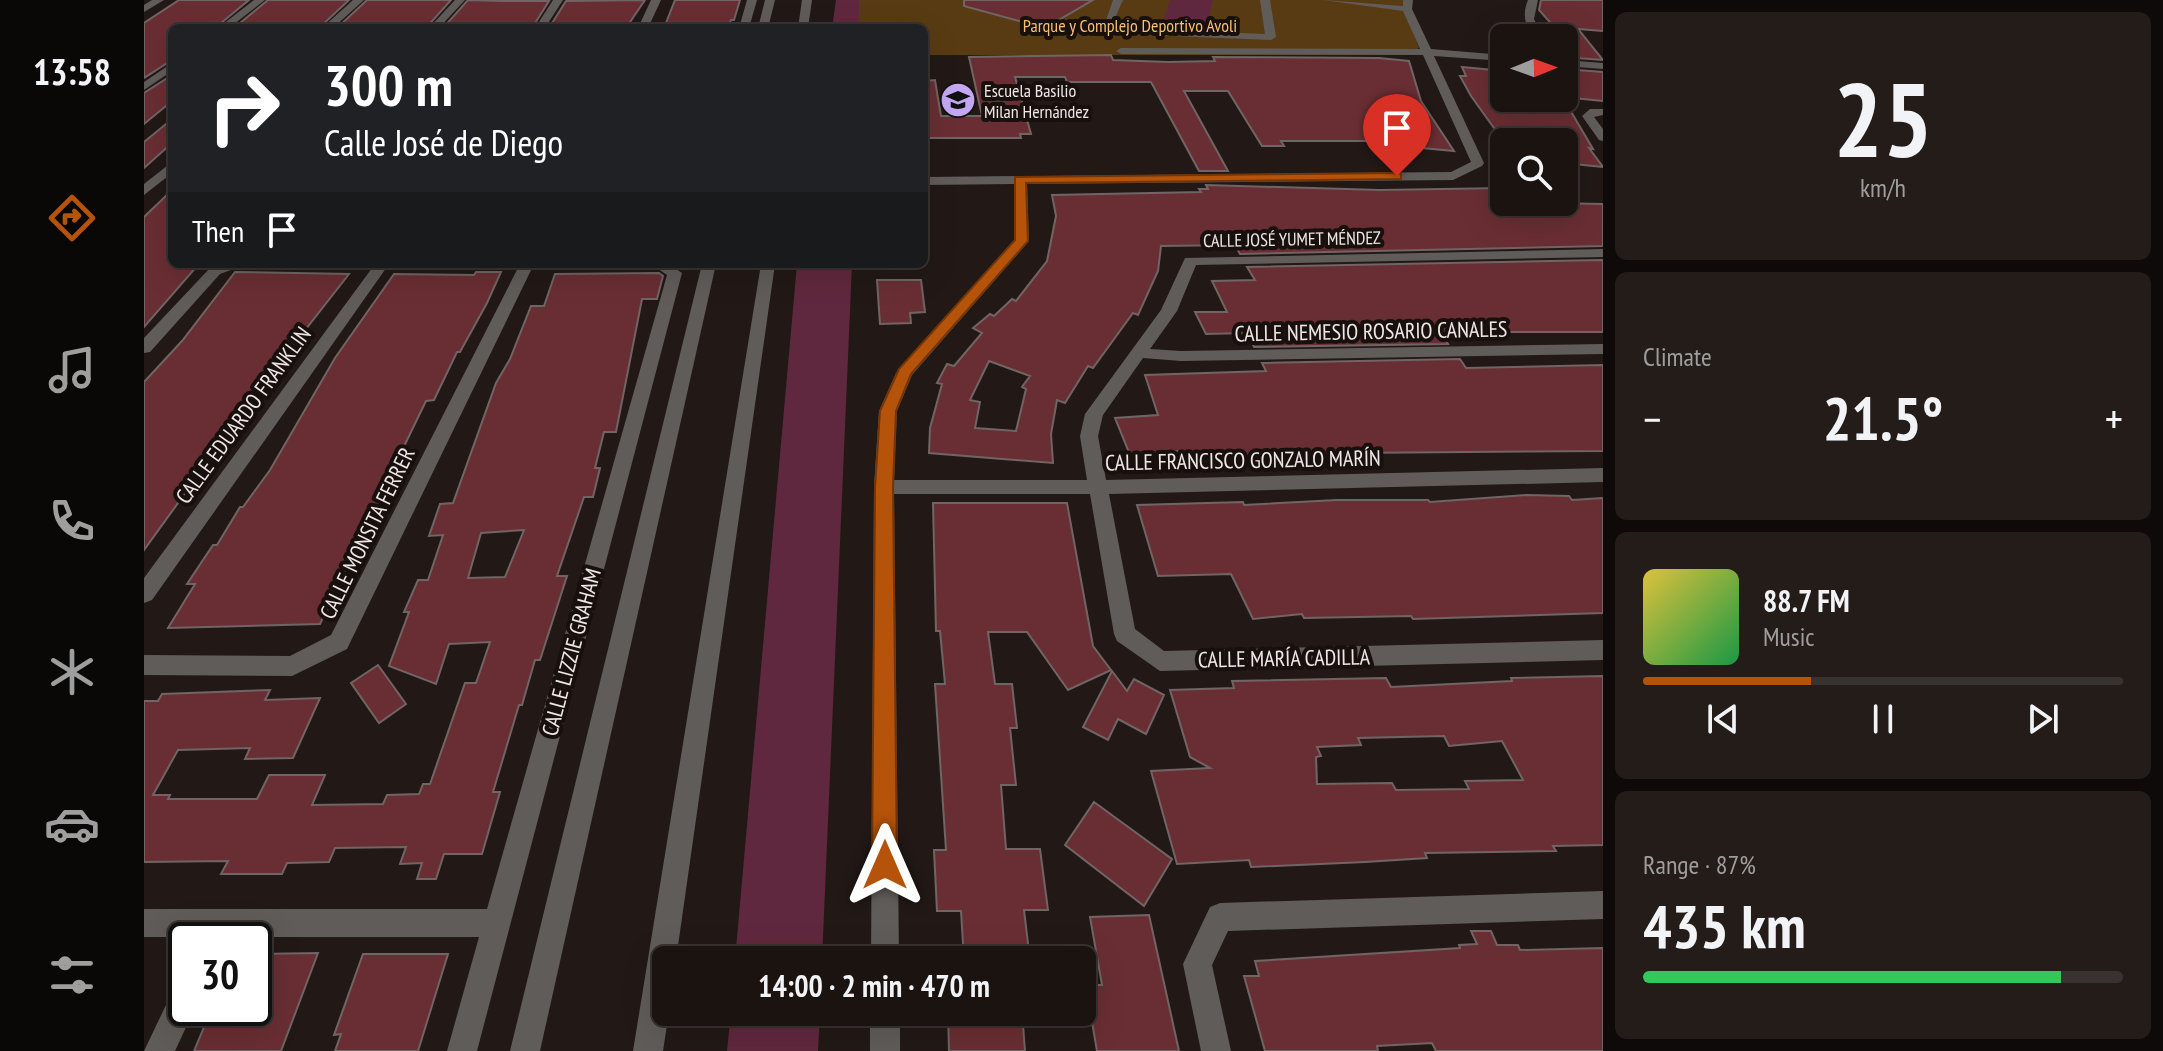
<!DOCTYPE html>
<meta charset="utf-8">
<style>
body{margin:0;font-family:"PT Sans Narrow",sans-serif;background:#231c19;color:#f1f3f6;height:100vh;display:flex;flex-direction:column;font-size:30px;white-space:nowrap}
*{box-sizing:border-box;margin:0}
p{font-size:26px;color:#9f9e9f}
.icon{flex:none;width:44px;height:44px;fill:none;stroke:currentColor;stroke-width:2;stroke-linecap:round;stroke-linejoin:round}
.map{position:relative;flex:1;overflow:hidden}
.side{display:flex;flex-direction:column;gap:12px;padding:12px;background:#0e0a09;width:560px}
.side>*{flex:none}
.top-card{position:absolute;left:24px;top:24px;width:760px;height:244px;border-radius:12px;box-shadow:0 8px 32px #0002,0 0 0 2px #383230;background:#202124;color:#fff;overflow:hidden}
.needle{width:52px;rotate:89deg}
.buttons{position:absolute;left:1346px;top:24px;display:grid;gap:16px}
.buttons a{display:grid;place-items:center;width:88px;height:88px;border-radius:12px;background:#1a1310;box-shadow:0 8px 32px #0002,0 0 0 2px #383230;font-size:40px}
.speed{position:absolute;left:24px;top:922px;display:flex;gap:16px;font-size:40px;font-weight:700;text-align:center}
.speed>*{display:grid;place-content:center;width:104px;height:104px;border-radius:50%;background:#1a1310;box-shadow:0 8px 32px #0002,0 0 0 2px #383230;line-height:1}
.speed .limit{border:4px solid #111;border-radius:12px;background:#fff;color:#111}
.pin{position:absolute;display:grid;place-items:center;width:68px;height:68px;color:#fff;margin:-82px -34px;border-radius:50% 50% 50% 0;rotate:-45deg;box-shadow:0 0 8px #0007}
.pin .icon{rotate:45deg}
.me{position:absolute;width:88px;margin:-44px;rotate:0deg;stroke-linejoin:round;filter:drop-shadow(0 0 6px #0008)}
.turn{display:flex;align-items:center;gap:28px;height:168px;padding:0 24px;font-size:36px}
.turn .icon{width:104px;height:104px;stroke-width:2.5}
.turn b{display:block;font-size:56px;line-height:68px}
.then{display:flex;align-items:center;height:76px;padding:0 24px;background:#0003;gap:16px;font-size:30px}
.big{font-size:60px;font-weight:700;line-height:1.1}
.side .card{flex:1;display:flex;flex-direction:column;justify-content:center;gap:12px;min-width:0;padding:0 28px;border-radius:12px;background:#231c19}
.side .dial{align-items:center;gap:0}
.dial b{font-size:104px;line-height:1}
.song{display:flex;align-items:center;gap:24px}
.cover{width:96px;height:96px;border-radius:12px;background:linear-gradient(135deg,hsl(50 70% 55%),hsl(140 70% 35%))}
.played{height:8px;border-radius:4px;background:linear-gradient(90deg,#b45309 35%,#383230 35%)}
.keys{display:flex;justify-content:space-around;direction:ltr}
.heat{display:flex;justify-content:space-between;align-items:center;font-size:44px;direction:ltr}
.charge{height:12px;border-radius:6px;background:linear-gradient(90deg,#34c759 87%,#383230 0)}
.trip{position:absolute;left:508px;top:946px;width:444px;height:80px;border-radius:12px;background:#1a1310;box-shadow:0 8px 32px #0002,0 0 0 2px #383230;font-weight:700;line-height:80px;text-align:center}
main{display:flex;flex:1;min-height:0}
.tab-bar{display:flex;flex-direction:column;width:144px;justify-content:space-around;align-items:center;background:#0a0806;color:#9f9e9f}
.tab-bar .icon{width:56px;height:56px}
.tab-bar .selected{color:#b45309}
.tab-bar b{font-size:36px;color:#f1f3f6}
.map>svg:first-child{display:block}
.green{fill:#583b12}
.water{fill:#60283e}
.building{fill:#692e33;stroke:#706464;stroke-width:2;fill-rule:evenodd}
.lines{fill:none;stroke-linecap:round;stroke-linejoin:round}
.minor{fill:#605c59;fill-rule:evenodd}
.route{fill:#b45309;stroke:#753606;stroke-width:2}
.labels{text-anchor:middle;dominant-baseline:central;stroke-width:8;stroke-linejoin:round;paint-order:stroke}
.far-park-label{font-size:18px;fill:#f9bf72;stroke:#18100d}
.far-poi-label{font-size:18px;fill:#eee7e5;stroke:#18100d;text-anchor:start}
.far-street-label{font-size:18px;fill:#eee7e5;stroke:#18100d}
.street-label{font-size:22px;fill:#eee7e5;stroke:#18100d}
</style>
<main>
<nav class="tab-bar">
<b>13:58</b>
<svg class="icon selected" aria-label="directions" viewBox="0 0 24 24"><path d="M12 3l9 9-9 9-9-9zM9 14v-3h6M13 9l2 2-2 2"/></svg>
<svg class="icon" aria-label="music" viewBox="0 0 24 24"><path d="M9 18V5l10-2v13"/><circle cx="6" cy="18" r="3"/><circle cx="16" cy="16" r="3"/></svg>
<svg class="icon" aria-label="phone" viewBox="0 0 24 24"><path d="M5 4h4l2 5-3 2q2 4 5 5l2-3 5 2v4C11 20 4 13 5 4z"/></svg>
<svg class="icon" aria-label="climate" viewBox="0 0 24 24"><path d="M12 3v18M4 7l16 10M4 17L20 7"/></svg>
<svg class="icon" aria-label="car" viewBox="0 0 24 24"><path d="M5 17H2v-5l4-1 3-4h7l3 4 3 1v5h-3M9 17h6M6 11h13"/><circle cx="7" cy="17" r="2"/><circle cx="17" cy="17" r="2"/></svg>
<svg class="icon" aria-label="filters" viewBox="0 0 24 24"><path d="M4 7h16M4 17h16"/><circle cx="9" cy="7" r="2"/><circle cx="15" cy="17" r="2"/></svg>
</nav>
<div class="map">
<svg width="1459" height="1051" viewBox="0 0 1459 1051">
<rect width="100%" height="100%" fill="#221916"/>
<path class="green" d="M715,0h546l-1,10 15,38 -14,7h-481v-27h-65z"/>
<path class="water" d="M692,0h23v28h-27z
M1026,0h43l-6,26 -44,-5z
M653,264h55l-30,696h-87z
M587,1012h89l-2,39h-91z"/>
<path class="building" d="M35,0h70l-34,28h-43v32l-28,18v-55z
M124,0h81l-30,28h-85z
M223,0h84l-25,28h-89z
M324,0l36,1h45l-17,27h-89z
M501,0l-19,28h-77l17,-27z
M531,0h65l-6,20h-3l-4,8h-63z
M820,0h129l-48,28 -81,-22z
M1397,0h62v31l-25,-2 25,31 -39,-3v-19l-25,-28z
M967,55l2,5 55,2 47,-1 -2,-4 166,1 30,3 12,40 33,50 -32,-3 -2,-7h-139l3,5h-22l-34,-55h-44l44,80h-29l-48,-89h-84l-2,-5h-50l16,57h-11l1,4h-97v-57l11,-1 6,36h41l-13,-59z
M1318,67l42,4v27h59l30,51 -4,-1 14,19 -39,-4v-21h-60l-33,-46 -11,-20h6z
M1420,69l39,3v29l-39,-4z
M28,75v26l-28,23v-31z
M28,119v24l-28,25v-26z
M1062,185l174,5 124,-2v14l99,2v42l-363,8 -5,-9 -74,1 -3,25 -20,44 -5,-2 -40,55 -5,-2 -23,37 -8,-3 -6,34 2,29 -124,-10 1,-25 12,-44 -5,-1 10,-19 7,2 28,-33 -9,-5 17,-14 4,2 18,-17 4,2 31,-40 9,-45 -4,-21 149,-3 -2,-3h9zM845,361l41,15 -8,11 4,2 -10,42 -41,-3 5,-26 -10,-2z
M28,190v75h26l-54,62v-110z
M1459,260v72h-163l8,12 -194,3 -7,-14 -41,1 -11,-22h32l-15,-31 43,-1 -8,-13z
M91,272l114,2 -101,129 -38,60h-3l-63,87v-168l38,-41z
M332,272h25l-14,31 -27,49h-3l-23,48 -8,1 -34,70h3l-18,37 6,-1 -15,33 -8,-1 -40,85 -152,4 27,-44h-8l26,-39h4l23,-38h3l27,-37 65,-112 59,-84 80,1z
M515,273l4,3 -6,23h-15l-26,133h-12l-9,36h5l-7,29h-9l-27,79h10l-27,84h-5l-13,45h-3l-26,87h7l-18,62h-38l-8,25h-19l5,-16 -22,1 6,-17 -71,1 -6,14 -42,1 -5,11h-61l7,-13 -84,1v-161h14l4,-7 108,-4 -5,10 55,-2 -27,60 -48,1 5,-11 -72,2 -25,45h17l-2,4h89l12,-24h56l-13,30 71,-1 4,-9 32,-1 4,-10h7l35,-101h11l14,-41 -41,2 -13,40 -47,-18 20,-54h-5l14,-32h10l15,-45 -14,1 11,-32 13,-1 43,-120 14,-24 21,-53h13l11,-32zM380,530l-19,47 -37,1 13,-45z
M733,280h44l4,32 -15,1 1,10 -31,1z
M1316,359l6,9 137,-3v86l-253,2 2,4h-173l-2,-6 -47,4 -15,-37 43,-3 -13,-40 121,-4 -4,-8z
M1382,495l43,1 3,4 31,-2v115l-190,6 -2,-3 -107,2 -2,-4 -49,5 -22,-45 -73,2 -21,-71 106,-3 1,3 93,-5h91l2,2z
M789,503h134l26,143 18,24 -43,20 -41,-58h-39l7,52h17l5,44h-7l6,57h-15l5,64h34l8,61h-24l6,50h-66l-3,-49h-24l-3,-61h12l-11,-166h10l-5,-53h-4z
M234,665l28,39 -27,19 -28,-40z
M968,671l15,20 7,-12 30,16 -18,39 -28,-15 -10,21 -25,-13z
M1459,676v169l-50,1 3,5 -131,2 2,5 -62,4 -114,5 -2,-7 -72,4 -26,-93 59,-3 -20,-11 -20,-67 64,-2 -2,-7 154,-3 5,9 121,-6 -1,-3zM1300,736l5,10 53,-5 21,39 -58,1 4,8 -73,1 -4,-7 -75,1 -1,-27 5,-1 -4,-9 44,-2 -3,-7z
M950,802l78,57 -28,47 -79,-61z
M1005,915l30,136h-82l-5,-29 -10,1v-38h20l-12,-68z
M1327,931h20l6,14h21l2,5 83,-2v103h-167l-4,-8 -55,3 1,5h-113l-21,-75h15l-4,-15 205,-13 -1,-3 18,-1z
M174,953l-37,98h-87l18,-43h42v-54z
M219,954h85l-30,97h-83l6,-17 -7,1z
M804,1012h74l3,39h-76z"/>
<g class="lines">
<path class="minor" d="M8,0h12l-20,12v-7z
M110,0h11l-36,28h-11z
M209,0h11l-31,28h-11z
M311,0h10l-26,28h-10z
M409,0h10l-18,28h-10z
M507,0h10l-13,28h-10z
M603,0h10l-8,28h-10z
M621,0h10l-7,28h-10z
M658,0h10l-4,28h-10z
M969,0h10l-9,20 34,9 117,5 -5,-34h10l6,37 -5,3 -123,-5 -43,-12z
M1179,0l80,6v-6h10l-1,9 19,40 73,6v6l-70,-5 50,107 -2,3 -29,14 -426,4 2,57 -117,134 -15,36 -3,69h193l-7,-44 5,-22 76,-104 24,-52 418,-9v8l-407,8 -19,46 -27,38 31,2 422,-7v10l-422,7 -38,-3 -40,57 -5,21 8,44 497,-12v14l-494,12 26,135 29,22 439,-11v20l-443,11 -43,-30 -3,-7 -24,-140h-196l5,466h-28l3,-473 5,-76 17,-38 119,-133 -1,-56 -90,1v-8l527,-5 20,-10 -48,-107 -302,-1 -5,-3 5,-3 299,1 -17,-38z
M1384,0h10l-4,19 9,19h-10c-8,-13 -11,-24 -5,-38z
M1420,60l39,3v6l-39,-3z
M28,63v8l-28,19v-8z
M1446,109h13v6l-9,2 9,12v12l-4,-1 -17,-24z
M28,162v11l-28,22v-11z
M80,264h23l-27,10 -70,78 -6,1v-15l66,-70z
M231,264h14l-237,336 -8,3v-25z
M376,264h14l-187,385 -55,27 -148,-1v-20l146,1 41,-21z
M507,264h18l13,9 -205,778h-30l32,-114h-335v-28h343l180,-634z
M558,264h14l-176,787h-30z
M617,264h14l-99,696h-10v52h3l-6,39h-30z
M1459,891v28l-375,12 -16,34 19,86h-30l-18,-87 27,-57 10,-4z
M42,979v29h9l-20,43h-31l32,-67z
M726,1012h30v39h-30z"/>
</g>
<path class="route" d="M1253,173l4,1v5l-375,4 2,58 -117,133 -15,37 -3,76 4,378 -4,9 -8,4 -9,-4 -4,-9 3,-378 5,-76 19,-42 116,-129v-63z"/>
<defs>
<symbol id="school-disc" viewBox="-11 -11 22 22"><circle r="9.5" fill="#c3a7f2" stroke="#18100d"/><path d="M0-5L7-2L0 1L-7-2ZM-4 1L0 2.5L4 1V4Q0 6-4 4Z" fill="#111"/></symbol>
</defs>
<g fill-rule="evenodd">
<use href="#school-disc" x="794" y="80" width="40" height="40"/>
</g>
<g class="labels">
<g class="far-park-label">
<text x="986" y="25">Parque y Complejo Deportivo Avoli</text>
</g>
<g class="far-poi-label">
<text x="840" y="90">Escuela Basilio<tspan x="840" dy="21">Milan Hernández</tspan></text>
</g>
<g class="far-street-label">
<text transform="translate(1148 239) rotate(-1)">CALLE JOSÉ YUMET MÉNDEZ</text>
</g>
<g class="street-label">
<text transform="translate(1227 331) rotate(-1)">CALLE NEMESIO ROSARIO CANALES</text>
<text transform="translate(99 415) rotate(-54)">CALLE EDUARDO FRANKLIN</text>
<text transform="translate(1099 460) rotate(-1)">CALLE FRANCISCO GONZALO MARÍN</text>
<text transform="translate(223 533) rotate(-64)">CALLE MONSITA FERRER</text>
<text transform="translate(427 652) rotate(-75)">CALLE LIZZIE GRAHAM</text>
<text transform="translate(1140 658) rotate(-1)">CALLE MARÍA CADILLA</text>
</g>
</g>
</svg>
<div class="buttons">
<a><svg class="needle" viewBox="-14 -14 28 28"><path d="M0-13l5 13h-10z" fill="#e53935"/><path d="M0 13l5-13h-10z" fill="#9f9e9f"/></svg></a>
<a><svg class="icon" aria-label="search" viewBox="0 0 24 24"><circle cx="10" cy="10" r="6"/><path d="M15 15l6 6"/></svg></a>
</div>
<div class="speed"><div class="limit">30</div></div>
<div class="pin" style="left:1253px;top:176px;background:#d93025"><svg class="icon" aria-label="arrive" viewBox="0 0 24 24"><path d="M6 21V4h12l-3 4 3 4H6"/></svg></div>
<svg class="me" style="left:741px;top:865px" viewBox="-20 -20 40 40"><path d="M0-17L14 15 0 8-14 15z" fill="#b45309" stroke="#fff" stroke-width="4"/></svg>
<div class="trip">14:00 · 2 min · 470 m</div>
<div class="top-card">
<div class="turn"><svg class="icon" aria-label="right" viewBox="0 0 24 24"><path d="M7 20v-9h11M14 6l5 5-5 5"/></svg><div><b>300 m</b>Calle José de Diego</div></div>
<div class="then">Then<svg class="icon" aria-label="arrive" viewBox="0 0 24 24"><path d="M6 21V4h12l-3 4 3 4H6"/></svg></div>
</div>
</div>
<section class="side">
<div class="card dial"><b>25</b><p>km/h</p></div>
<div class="card"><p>Climate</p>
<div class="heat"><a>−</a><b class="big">21.5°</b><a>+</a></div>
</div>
<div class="card">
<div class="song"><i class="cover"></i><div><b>88.7 FM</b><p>Music</p></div></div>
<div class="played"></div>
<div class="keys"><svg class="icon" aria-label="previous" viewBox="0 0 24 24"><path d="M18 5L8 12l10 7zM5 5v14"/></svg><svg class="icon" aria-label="pause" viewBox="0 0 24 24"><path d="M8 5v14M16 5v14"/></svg><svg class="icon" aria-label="next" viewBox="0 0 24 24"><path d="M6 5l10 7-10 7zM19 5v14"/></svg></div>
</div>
<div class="card"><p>Range · 87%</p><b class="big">435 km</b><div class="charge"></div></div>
</section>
</main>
